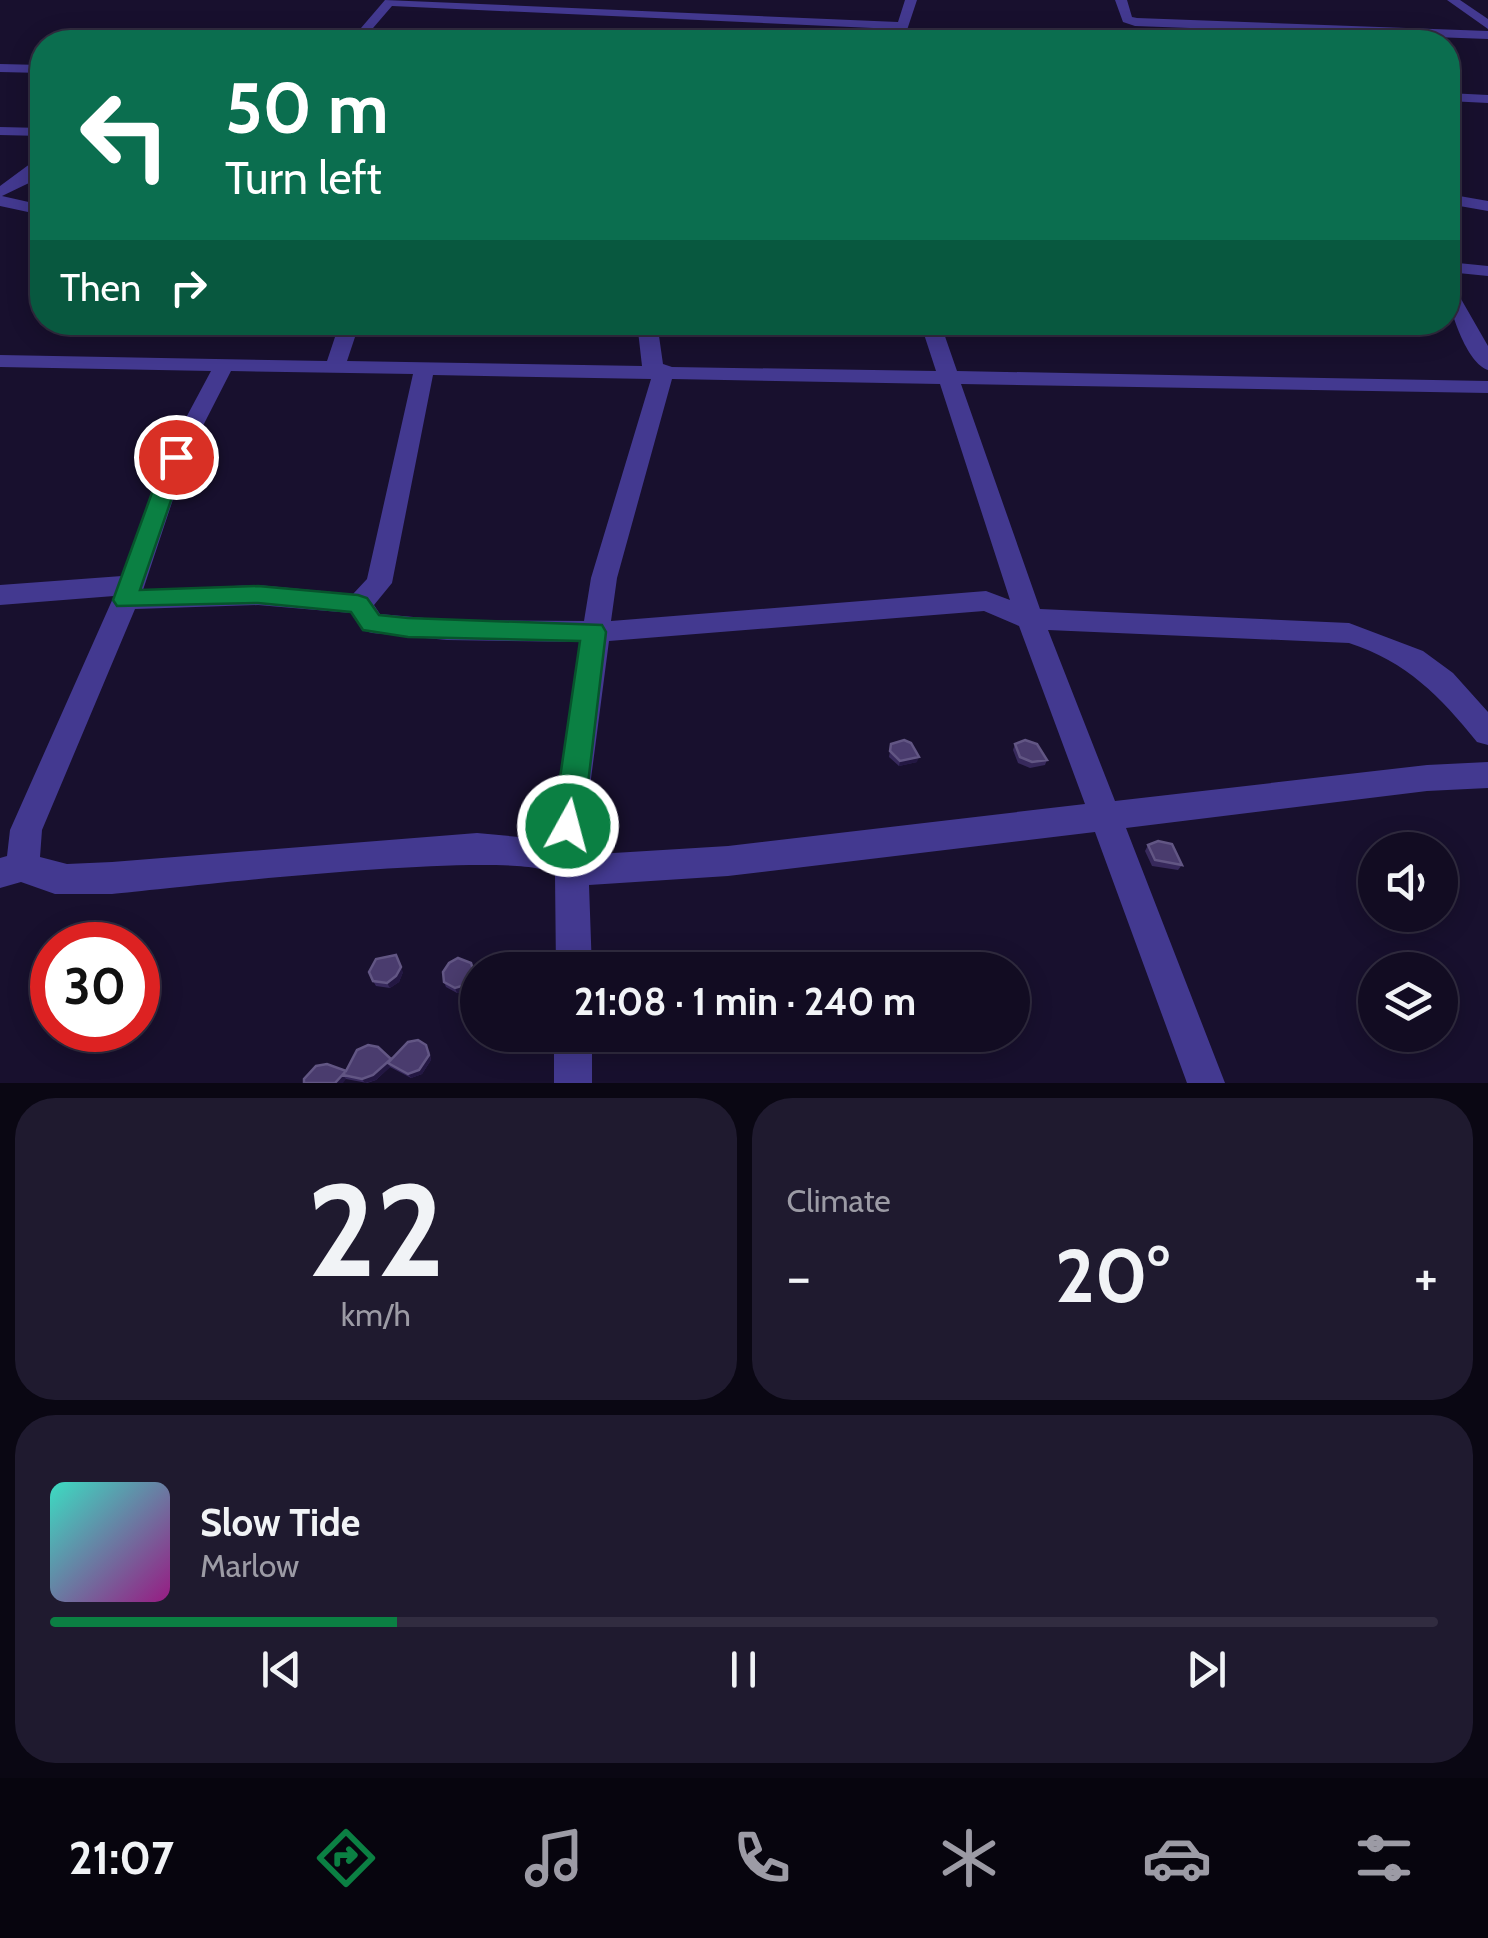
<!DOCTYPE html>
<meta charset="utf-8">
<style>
body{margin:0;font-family:Cabin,sans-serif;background:#1f1a2f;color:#f1f3f6;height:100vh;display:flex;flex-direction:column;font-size:38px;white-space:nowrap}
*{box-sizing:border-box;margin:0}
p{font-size:32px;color:#9c9ba5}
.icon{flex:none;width:55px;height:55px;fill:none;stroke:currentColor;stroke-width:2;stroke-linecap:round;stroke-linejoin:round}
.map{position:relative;height:1083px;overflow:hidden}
.sheet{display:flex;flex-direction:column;gap:15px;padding:15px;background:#0a0713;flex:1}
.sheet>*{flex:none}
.banner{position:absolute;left:30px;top:30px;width:1430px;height:305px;border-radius:40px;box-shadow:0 5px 25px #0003,0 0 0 2px #312c40;background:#0b6e4f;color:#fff;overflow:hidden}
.buttons{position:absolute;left:1358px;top:832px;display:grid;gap:20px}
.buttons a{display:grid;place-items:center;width:100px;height:100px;border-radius:50%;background:#120c22;box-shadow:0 5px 25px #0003,0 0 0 2px #312c40;font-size:50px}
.speed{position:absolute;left:30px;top:922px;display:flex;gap:20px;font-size:50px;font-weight:700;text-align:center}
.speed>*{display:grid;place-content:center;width:130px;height:130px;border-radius:50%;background:#120c22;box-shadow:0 5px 25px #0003,0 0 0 2px #312c40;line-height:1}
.speed .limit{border:15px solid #d22;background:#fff;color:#111}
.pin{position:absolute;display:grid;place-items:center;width:85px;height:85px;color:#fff;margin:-42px;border:5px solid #fff;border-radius:50%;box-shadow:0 2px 10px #0007}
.me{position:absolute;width:110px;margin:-55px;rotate:7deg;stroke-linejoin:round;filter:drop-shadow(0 0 8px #0008)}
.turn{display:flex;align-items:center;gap:35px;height:210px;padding:0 30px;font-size:45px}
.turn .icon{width:130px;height:130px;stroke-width:2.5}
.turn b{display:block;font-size:70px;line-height:85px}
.then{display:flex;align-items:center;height:95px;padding:0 30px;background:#0003;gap:20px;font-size:38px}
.big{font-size:75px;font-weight:700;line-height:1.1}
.sheet .widget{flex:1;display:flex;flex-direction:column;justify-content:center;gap:15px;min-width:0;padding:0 35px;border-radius:40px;background:#1f1a2f}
.sheet .dial{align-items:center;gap:0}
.dial b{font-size:130px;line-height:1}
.song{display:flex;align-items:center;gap:30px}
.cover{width:120px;height:120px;border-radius:15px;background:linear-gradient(135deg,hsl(170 70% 55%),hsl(310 70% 35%))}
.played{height:10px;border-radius:5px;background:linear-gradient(90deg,#0b8043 25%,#312c40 25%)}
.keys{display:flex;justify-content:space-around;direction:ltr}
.heat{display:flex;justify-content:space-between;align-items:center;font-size:55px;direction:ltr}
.sheet .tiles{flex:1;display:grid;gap:15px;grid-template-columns:1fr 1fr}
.widget:last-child{grid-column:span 2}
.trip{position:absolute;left:460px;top:952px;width:570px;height:100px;border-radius:50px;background:#120c22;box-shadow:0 5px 25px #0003,0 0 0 2px #312c40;font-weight:700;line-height:100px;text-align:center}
.tab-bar{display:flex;height:160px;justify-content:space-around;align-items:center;background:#07050e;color:#9c9ba5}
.tab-bar .icon{width:70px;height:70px}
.tab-bar .selected{color:#0b8043}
.tab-bar b{font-size:45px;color:#f1f3f6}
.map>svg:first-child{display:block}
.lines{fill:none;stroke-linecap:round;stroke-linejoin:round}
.minor{fill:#433990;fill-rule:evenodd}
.wall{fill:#37295c}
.shaded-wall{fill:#231742}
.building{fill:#4a3c6e;stroke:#625684;stroke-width:2.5}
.route{fill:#0b8043;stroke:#07532c;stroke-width:2.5}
</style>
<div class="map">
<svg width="1488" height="1083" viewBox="0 0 1488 1083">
<rect width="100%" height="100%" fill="#18102e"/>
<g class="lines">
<path class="minor" d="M385,0l513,22 7,-22h12l-14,42h-12l4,-13 -503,-23 -31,36h-12z
M1115,0h12l5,17 5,1 351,13v8l-353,-13 -12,-4z
M1447,0h13l28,19v10z
M0,64l42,1v8l-42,-1z
M1448,93l40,2v8l-40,-2z
M0,127l42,1v8l-42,-1z
M42,155v14l-13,14 -27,13 40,9v10l-42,-9v-20z
M1448,194l40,7v10l-40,-7z
M1448,262l40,4v10l-40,-4z
M1448,286l9,6 31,54v24c-21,-6 -41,-63 -40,-84z
M340,322h20l-13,39 295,5 -5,-44h20l6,42 9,3 264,4 -16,-49h20l17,49 531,10v12l-527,-9 79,225 309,14 74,28 30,22 35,39v33l-11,-3c-37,-46 -70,-80 -128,-99l-301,-13 67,171 312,-36 61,-3v26l-61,3 -301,37 99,255h-38l-92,-251 -367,44 -139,9 3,85h-36l-1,-95c-29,-29 -381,13 -443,19h-57l-34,-12 -21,6v-30l7,-2 3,-26 104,-234 -114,9v-20l122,-9 43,-119 46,-86 -211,-4v-12l327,6zM231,371l182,3 -46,205 -14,15 -95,-9 -115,5 44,-133zM433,375l218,4 -60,199 -7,43 -137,-1 -67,-6 -6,-9 18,-22zM672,379l268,5 70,216 -24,-9 -375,30 6,-43zM258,605l93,8 11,17 10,3 75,7 134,2 -30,198 -74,-7 -365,29 -45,2 -27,-7 2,-27 93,-221zM984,611l35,15 66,178 -357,42 -147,9 28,-214z
M554,1035h38v48h-38z"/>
</g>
<path class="wall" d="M1015,744l32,16 -2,5 -15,3 -12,-5 -5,-13z
M890,751l27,11 -18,4 -10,-9z
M1148,845l34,20 -4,5 -26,-4 -7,-15z
M471,963l5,14 -9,13 -10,3 -11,-6 -2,-5z
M403,972l-4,10 -9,6 -14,-2 -3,-5z
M429,1050l2,10 -9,14 -11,4 -21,-11 -14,13 -9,3 -21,-4h-42z"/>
<path class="shaded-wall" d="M919,757l-2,5 -18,4 1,-5z
M396,955l7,17 -4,10 -9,6 -3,-5z
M471,963l5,14 -9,13 -10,3 -2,-5z
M426,1045l5,15 -9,14 -11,4 -3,-4z
M391,1059l-3,4 2,4 -14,13 -11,3 -3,-4z
M345,1072l-2,3 3,4 -3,4h-8z"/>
<path class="building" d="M904,740l7,3 8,14 -19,4 -10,-10 1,-7z
M1025,740l12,4 10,16 -15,2 -12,-5 -5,-13z
M1158,841l14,3 10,21 -27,-5 -7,-15z
M396,955l5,12 -5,9 -9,7 -14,-2 -4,-9 7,-13z
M458,958l13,5 3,9 -9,13 -10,3 -11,-6 -1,-10 6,-9z
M418,1040l8,5 3,10 -10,15 -11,4 -20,-11 20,-21z
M368,1045l10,2 13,12 -18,16 -11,4 -19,-4 2,-3 -10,11h-31v-4l12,-13 11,-2 19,7 11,-21z"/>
<path class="route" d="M176,450l10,7 -46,133 118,-4 100,9 9,3 12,17 29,3 194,7 4,7 -23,194 -5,9 -10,4 -10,-4 -5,-9 27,-185 -172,-4 -45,-7 -12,-18 -93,-9 -141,3 -4,-6 52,-143z"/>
</svg>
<div class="buttons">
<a><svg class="icon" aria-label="sound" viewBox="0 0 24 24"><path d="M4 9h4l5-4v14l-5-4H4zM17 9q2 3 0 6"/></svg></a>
<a><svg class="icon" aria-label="layers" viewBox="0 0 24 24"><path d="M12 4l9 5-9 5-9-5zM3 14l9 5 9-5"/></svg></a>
</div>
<div class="speed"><div class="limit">30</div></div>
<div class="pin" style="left:176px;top:457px;background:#d93025"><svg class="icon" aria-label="arrive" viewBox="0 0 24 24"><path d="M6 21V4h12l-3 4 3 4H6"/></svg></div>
<svg class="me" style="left:568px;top:826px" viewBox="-20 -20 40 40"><circle r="17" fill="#0b8043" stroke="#fff" stroke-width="3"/><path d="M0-11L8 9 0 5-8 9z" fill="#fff"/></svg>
<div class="trip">21:08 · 1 min · 240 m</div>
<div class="banner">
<div class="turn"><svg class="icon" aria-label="left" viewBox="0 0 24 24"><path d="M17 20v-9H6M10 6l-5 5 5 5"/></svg><div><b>50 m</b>Turn left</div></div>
<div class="then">Then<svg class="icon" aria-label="right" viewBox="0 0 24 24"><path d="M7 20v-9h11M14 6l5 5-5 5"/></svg></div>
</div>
</div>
<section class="sheet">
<div class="tiles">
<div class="widget dial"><b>22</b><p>km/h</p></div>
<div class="widget"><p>Climate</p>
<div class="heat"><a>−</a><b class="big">20°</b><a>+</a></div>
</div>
<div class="widget">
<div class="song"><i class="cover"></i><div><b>Slow Tide</b><p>Marlow</p></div></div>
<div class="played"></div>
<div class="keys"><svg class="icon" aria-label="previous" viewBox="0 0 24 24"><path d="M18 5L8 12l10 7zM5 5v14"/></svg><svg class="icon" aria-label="pause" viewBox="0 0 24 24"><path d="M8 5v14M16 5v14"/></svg><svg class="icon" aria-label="next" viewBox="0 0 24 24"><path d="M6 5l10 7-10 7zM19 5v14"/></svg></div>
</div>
</div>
</section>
<nav class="tab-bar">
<b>21:07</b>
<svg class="icon selected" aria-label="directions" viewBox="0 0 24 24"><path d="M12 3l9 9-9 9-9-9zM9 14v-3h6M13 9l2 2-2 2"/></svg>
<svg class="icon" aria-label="music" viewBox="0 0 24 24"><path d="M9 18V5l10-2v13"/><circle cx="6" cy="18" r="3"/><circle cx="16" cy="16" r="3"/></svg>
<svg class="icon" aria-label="phone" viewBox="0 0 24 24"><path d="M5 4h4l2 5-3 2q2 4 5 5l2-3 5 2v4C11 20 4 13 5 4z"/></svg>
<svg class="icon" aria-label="climate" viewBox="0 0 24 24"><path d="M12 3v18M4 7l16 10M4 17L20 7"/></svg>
<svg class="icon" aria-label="car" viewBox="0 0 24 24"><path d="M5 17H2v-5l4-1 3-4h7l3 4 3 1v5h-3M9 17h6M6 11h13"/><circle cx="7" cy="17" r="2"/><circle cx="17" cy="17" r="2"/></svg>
<svg class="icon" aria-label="filters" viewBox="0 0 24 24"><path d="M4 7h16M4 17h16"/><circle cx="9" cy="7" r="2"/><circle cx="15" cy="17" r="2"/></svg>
</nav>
